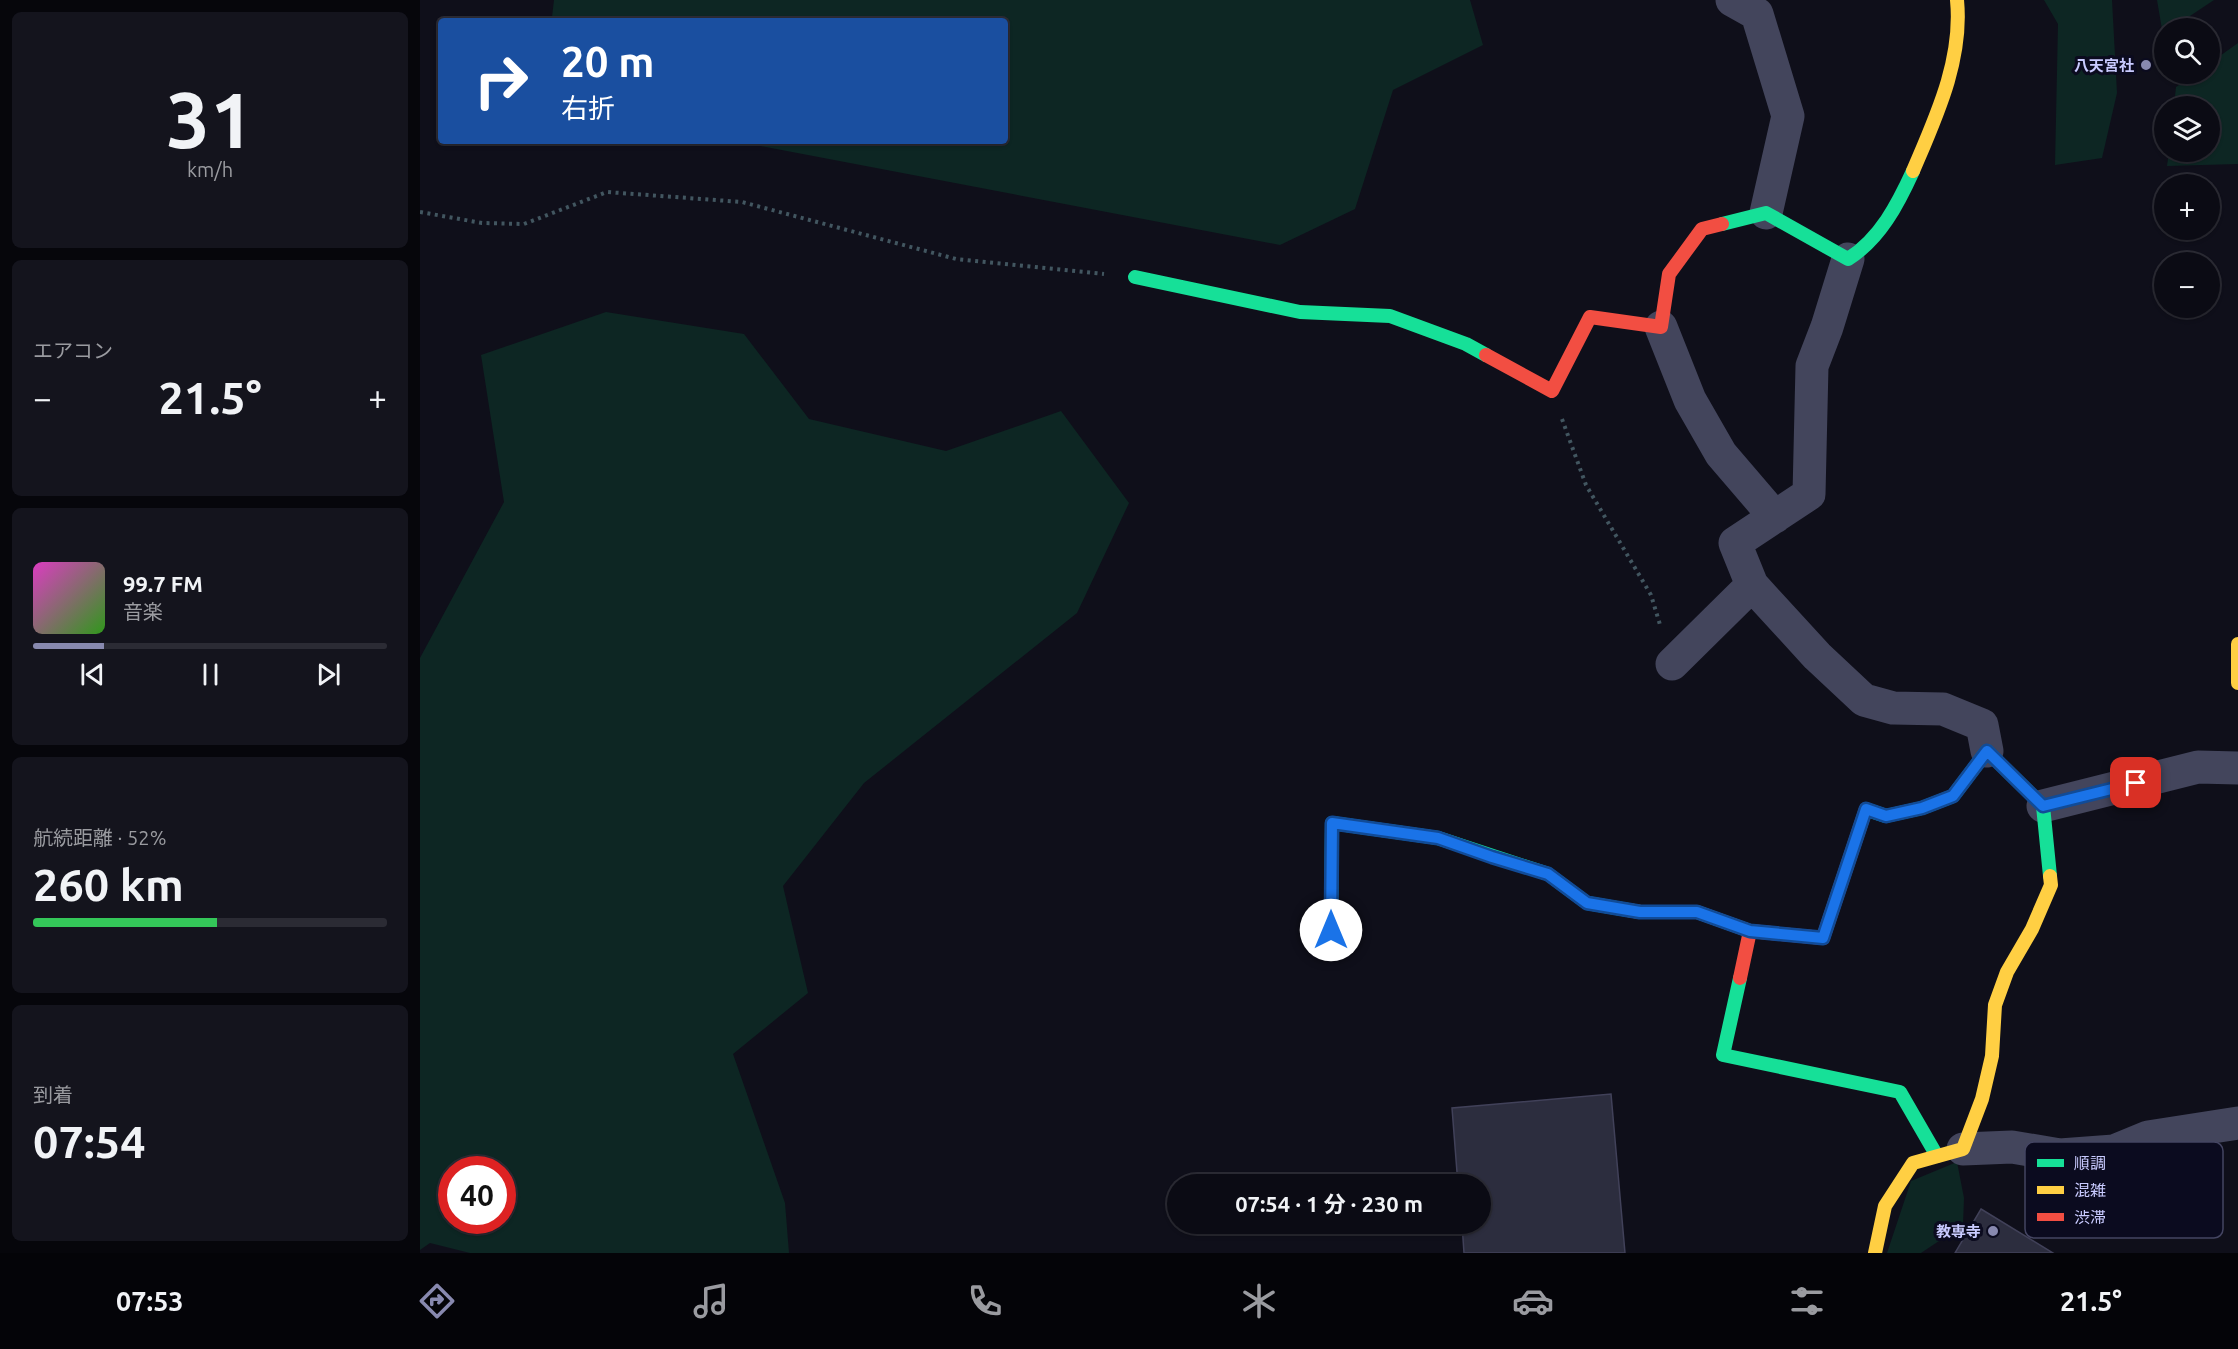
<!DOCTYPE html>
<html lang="ja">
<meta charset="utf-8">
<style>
body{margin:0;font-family:Ubuntu,"Noto Sans JP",sans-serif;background:#14141d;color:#f1f3f6;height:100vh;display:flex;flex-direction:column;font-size:22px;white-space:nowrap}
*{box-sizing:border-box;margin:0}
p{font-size:20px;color:#9a9ba0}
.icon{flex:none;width:33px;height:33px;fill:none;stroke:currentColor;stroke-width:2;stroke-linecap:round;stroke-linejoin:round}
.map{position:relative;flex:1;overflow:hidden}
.details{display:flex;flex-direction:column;gap:12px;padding:12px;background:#06060b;width:420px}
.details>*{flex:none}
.guide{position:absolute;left:18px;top:18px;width:570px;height:126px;border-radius:6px;box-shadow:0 2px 4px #0004,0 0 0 2px #2b2b34;background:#1a4fa0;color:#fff;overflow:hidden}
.fabs{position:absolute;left:1734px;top:18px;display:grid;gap:12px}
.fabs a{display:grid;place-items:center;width:66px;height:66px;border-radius:50%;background:#0b0b14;box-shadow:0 2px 4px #0004,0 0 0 2px #2b2b34;font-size:30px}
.speed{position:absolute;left:18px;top:1156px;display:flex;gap:12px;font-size:30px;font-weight:700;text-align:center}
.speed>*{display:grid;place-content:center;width:78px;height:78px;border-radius:50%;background:#0b0b14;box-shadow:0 2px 4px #0004,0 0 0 2px #2b2b34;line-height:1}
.speed .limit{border:9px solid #d22;background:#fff;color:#111}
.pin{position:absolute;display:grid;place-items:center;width:51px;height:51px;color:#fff;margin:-26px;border-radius:12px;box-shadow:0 3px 9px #0006}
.me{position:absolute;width:66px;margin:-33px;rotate:0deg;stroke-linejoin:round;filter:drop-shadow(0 0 4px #0008)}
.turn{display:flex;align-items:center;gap:21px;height:126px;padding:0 24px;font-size:27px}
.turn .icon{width:78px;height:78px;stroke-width:2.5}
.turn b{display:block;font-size:42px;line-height:51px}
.big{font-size:45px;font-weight:700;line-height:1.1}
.details .widget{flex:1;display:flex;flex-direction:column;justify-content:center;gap:9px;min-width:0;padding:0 21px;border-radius:9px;background:#14141d}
.details .dial{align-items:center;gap:0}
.dial b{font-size:78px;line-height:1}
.song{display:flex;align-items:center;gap:18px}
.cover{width:72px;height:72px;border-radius:9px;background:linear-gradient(135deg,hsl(310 70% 55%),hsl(110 70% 35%))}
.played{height:6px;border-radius:3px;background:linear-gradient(90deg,#8889af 20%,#2b2b34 20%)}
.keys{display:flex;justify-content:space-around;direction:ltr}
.heat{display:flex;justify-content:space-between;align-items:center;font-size:33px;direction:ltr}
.charge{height:9px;border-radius:4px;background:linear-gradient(90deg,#34c759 52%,#2b2b34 0)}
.trip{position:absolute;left:747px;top:1174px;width:324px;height:60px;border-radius:30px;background:#0b0b14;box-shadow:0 2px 4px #0004,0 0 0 2px #2b2b34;font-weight:700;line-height:60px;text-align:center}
.tab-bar{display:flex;height:96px;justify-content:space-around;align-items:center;background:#040408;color:#9a9ba0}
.tab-bar .icon{width:42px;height:42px}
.tab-bar .current{color:#8889af}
.tab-bar b{font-size:27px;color:#f1f3f6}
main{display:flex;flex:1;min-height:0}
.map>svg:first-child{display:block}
.green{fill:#0d2623;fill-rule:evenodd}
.building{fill:#2c2d3e;stroke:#414159;stroke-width:1.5}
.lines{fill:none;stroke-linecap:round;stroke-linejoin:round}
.path{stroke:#425660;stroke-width:4;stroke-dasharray:3 4.5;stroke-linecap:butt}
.street{stroke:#43455c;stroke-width:33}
.fast{stroke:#16e098;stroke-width:14}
.slow{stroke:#ffcf43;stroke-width:14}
.jam{stroke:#f24e42;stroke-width:14}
.route-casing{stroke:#114b97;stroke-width:15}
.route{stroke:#1a73e8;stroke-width:10}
.poi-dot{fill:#8889af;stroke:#0b0b1f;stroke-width:2}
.labels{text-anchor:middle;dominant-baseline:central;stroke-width:6;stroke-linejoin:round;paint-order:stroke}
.poi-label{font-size:15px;font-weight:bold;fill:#c9cbff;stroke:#0b0b1f;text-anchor:end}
.key{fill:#0b0b1f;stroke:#444562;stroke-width:1.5}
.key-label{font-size:16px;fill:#c9cbff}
</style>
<main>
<section class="details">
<div class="widget dial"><b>31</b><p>km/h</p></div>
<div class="widget"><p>エアコン</p>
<div class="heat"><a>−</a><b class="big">21.5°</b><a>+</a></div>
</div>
<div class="widget">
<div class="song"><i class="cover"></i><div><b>99.7 FM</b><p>音楽</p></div></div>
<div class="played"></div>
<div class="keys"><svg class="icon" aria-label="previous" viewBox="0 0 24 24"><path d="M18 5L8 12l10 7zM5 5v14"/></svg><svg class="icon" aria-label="pause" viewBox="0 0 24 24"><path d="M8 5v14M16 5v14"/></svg><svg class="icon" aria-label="next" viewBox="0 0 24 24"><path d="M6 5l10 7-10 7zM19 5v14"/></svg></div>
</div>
<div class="widget"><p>航続距離 · 52%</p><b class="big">260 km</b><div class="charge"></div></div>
<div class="widget"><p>到着</p><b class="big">07:54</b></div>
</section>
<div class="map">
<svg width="1818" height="1253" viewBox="0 0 1818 1253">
<rect width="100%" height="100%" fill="#0f0f1a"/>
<path class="green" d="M134,0h916l13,45 -90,45 -38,119 -75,36 -546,-104h271v-120h-449l-4,-4z
M1624,0h68l5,93 -15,65 -47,7 3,-141z
M1737,0h57l-42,28h-8l-1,7z
M1818,43v121l-71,2 2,-14h41v-46h-36l2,-19 19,-13h15v-11z
M186,312l138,22 65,85 137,32 115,-40 68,92 -52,110 -213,170 -81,103 25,107 -75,61 52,149 4,50h-319l-40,-10 -10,7v-592l84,-156 -23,-147zM32,1170h50v51h-50z
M1537,1162l7,36 -1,27 -42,28h-34l24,-72z"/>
<path class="building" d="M1191,1094l14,159h-161l-2,-29h18v-39h-22l-6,-77z
M1561,1209l72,44h-98z"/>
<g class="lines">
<path class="path" d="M0,212l62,11 42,1 83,-32 135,10 214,57 148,15
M1142,419l24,66 65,110 10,33"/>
<path class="street" d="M1312,0l25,14 31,102 -22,97
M1241,327l29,73 31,54 54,63
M1332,585l65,71 47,44 29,8 50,1 39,16 5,26
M1252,664l80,-79 -17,-42 74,-49 3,-128 15,-39 21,-68
M1623,806l155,-39 40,1
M1543,1149l49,-2 48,8 54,-4 34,-14 90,-14"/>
<path class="fast" d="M1302,224l44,-11 82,46c32,-20 50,-55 65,-88
M715,277l165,35 90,4 76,28 20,11
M1448,810l18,6 36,-8 31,-12 34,-45 56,55 7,70
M911,930l1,-107 106,15 110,36 39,29 41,7
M1320,978l-17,77 177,37 37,64"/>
<path class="slow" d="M1493,171c23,-54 50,-111 44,-171
M1818,644v39
M1208,910l12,2h57l53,19
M1455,1253l10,-47 28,-43 50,-14 19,-50 10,-43 3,-51 12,-33 25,-43 19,-44 -1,-9"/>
<path class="jam" d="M1066,355l66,36 38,-74 71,10 8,-53 33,-45 20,-5
M1320,978l10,-47 73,7 43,-129 2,1"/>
</g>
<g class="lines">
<defs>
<path id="route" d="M911,930l1,-107 106,15 54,19 56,17 39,29 53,9h57l53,19 73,7 43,-129 20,7 36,-8 31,-12 34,-45 56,55 93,-23"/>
</defs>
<use href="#route" class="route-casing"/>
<use href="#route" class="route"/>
</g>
<g class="poi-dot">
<circle cx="1726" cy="65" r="6"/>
<circle cx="1573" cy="1231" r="6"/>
</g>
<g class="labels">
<g class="poi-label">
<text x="1714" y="65">八天宮社</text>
<text x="1561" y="1231">教専寺</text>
</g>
</g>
<rect x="1605" y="1142" width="198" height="96" rx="9" class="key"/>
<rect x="1617" y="1159" width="27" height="8" fill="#16e098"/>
<rect x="1617" y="1186" width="27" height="8" fill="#ffcf43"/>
<rect x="1617" y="1213" width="27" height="8" fill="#f24e42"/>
<g class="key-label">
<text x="1654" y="1169">順調</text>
<text x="1654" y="1196">混雑</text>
<text x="1654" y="1223">渋滞</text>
</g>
</svg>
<div class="fabs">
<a><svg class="icon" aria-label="search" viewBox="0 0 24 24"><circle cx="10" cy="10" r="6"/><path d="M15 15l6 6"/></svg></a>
<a><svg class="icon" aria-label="layers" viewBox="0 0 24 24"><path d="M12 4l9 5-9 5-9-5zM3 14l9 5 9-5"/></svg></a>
<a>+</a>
<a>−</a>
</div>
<div class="speed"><div class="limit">40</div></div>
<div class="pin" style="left:1716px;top:783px;background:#d93025"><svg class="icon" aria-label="arrive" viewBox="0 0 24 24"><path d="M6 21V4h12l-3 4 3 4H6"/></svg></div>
<svg class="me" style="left:911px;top:930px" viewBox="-20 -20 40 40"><circle r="19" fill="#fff"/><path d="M0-13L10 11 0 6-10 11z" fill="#1a73e8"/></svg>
<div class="trip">07:54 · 1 分 · 230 m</div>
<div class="guide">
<div class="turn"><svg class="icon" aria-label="right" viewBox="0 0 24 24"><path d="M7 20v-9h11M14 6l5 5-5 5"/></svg><div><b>20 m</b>右折</div></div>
</div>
</div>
</main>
<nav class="tab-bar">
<b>07:53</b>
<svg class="icon current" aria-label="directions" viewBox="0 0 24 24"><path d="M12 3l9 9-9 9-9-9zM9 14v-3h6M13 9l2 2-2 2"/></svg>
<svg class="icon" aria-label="music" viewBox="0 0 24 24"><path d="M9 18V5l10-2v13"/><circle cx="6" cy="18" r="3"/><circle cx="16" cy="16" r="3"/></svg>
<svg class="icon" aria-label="phone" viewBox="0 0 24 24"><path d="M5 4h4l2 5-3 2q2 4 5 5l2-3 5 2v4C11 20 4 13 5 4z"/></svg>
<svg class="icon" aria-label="climate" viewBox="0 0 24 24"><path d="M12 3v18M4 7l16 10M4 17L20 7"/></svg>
<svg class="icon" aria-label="car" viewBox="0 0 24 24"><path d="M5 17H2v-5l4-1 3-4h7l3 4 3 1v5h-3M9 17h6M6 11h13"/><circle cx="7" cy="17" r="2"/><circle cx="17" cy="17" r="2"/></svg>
<svg class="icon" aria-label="filters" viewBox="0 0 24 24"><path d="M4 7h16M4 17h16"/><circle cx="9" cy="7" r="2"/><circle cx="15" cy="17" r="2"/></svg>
<b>21.5°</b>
</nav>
